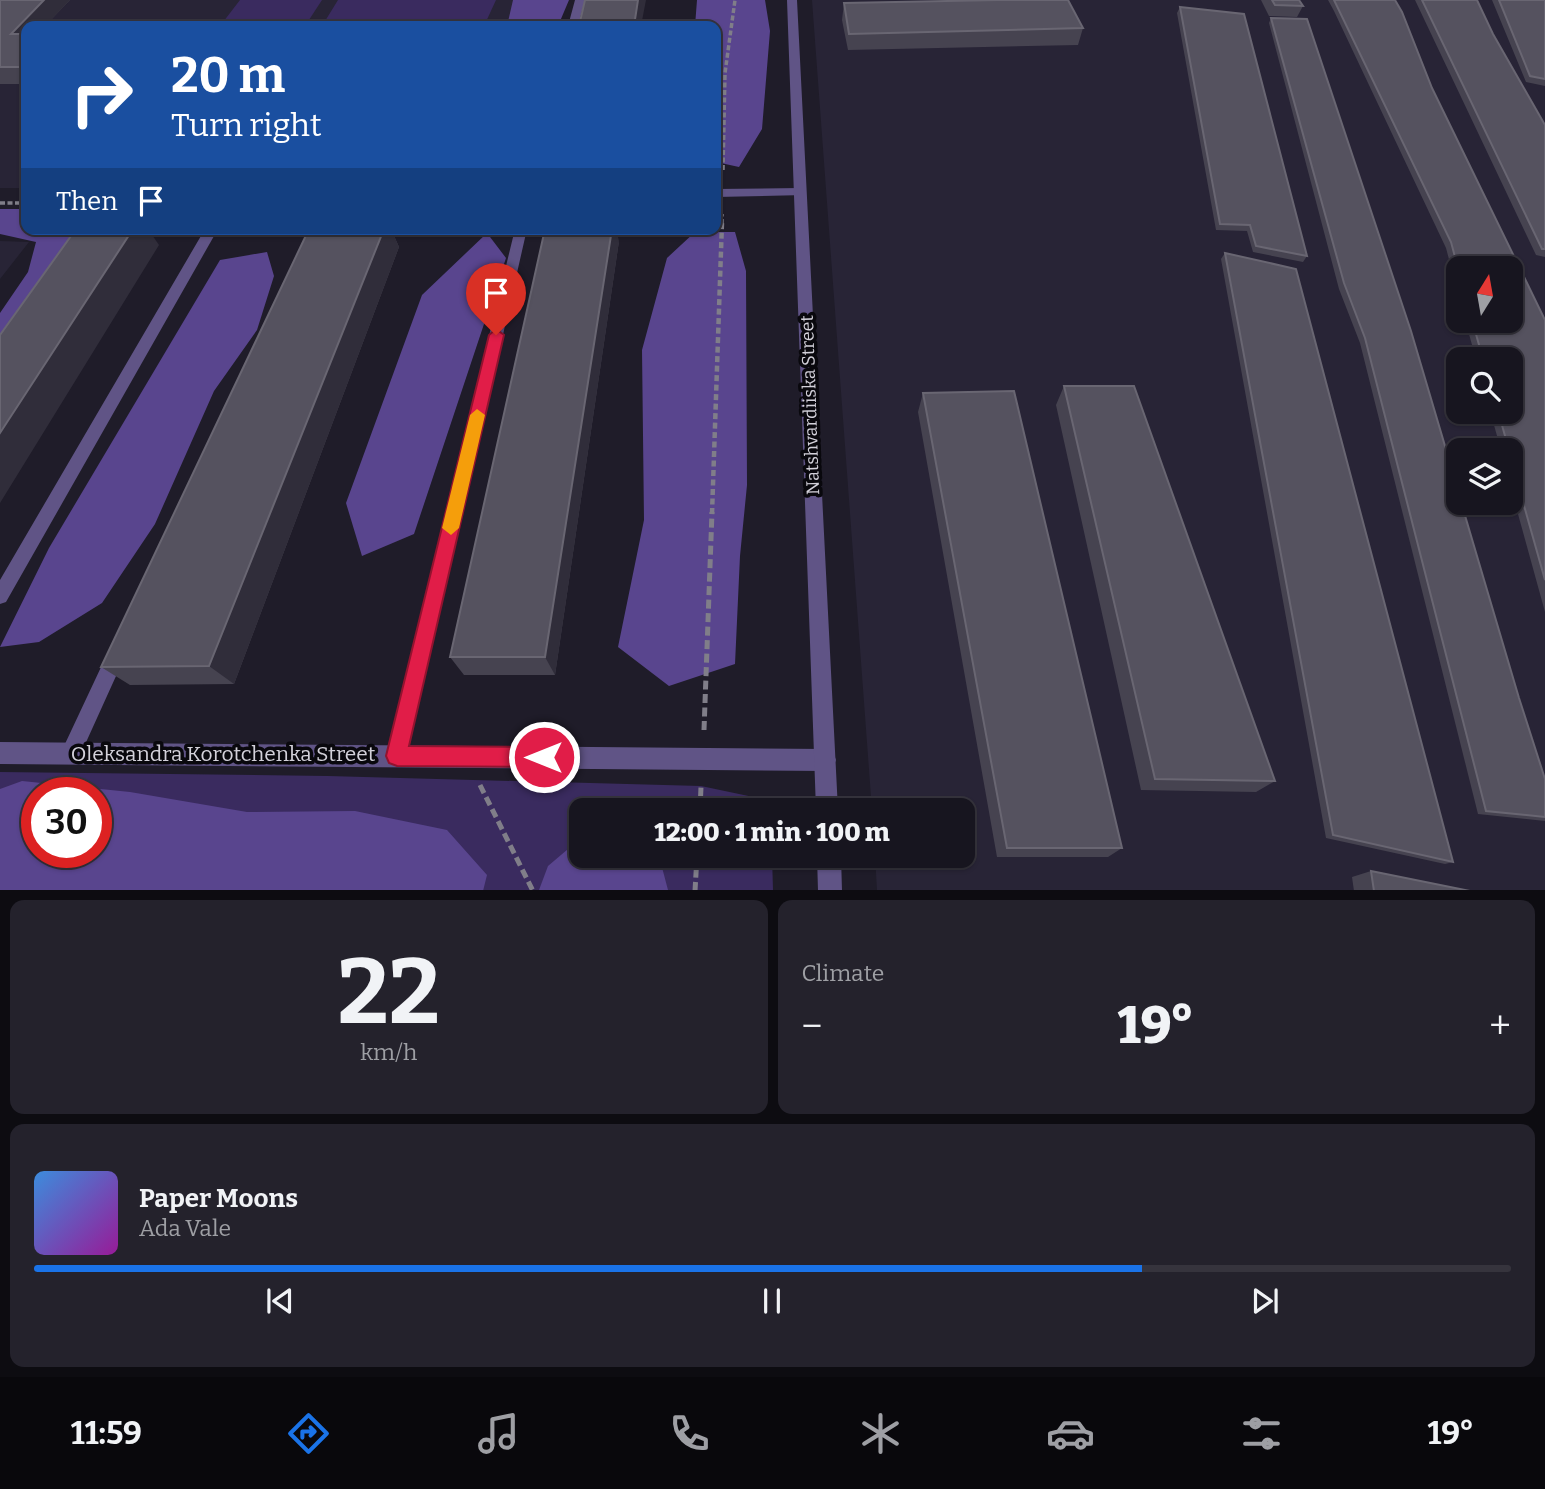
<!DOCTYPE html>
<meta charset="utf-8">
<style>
body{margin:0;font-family:Bitter,serif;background:#24222c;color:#f1f3f6;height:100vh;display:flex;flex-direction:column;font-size:26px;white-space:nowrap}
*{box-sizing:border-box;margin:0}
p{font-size:23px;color:#9e9fa4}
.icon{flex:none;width:38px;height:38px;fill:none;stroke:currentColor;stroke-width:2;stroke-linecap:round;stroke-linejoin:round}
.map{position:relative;height:890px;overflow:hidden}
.sheet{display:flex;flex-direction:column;gap:10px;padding:10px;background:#0d0c11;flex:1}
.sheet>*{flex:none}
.hud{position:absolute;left:21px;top:21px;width:700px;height:214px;border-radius:14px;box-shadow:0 2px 5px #0004,0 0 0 2px #36343d;background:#1a4fa0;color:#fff;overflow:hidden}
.needle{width:46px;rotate:11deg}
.controls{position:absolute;left:1446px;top:256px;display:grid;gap:14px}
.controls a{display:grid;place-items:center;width:77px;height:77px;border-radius:14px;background:#17151f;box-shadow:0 2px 5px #0004,0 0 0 2px #36343d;font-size:35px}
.speed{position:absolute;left:21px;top:777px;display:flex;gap:14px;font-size:35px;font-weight:700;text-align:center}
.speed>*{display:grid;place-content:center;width:91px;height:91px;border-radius:50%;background:#17151f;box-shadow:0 2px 5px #0004,0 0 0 2px #36343d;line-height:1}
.speed .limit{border:10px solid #d22;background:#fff;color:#111}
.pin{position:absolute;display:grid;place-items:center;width:60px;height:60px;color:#fff;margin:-72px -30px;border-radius:50% 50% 50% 0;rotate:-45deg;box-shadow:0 0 7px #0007}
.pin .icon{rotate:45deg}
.me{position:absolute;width:77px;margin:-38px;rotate:270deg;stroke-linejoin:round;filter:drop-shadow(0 0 5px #0008)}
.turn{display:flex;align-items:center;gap:24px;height:147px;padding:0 35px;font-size:32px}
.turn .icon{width:91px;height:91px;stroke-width:2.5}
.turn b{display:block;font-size:49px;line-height:60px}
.then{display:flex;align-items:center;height:66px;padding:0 35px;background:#0003;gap:14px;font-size:26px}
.big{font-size:52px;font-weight:800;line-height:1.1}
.sheet .card{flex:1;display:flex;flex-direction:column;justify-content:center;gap:10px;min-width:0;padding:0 24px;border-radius:14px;background:#24222c}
.sheet .dial{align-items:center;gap:0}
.dial b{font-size:91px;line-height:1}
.song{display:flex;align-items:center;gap:21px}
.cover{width:84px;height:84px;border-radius:10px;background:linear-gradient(135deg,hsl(210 70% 55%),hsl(300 70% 35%))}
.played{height:7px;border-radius:4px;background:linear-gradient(90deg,#1a73e8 75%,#36343d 75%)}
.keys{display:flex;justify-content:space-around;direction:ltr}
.heat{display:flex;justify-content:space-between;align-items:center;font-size:38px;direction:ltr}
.sheet .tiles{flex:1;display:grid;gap:10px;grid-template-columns:1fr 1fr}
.card:last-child{grid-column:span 2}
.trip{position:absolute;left:569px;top:798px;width:406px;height:70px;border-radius:14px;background:#17151f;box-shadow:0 2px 5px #0004,0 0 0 2px #36343d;font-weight:800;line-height:70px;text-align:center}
.tab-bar{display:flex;height:112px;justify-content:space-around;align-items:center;background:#09080c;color:#9e9fa4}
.tab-bar .icon{width:49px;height:49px}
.tab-bar .on{color:#1a73e8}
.tab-bar b{font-size:32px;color:#f1f3f6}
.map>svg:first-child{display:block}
.built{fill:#282436;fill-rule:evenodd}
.green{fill:#3a2b5f;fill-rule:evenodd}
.forest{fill:#59458e;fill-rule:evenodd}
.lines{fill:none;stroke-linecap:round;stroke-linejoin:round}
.path-far2{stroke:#807e89;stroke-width:3.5;stroke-dasharray:5 2.5;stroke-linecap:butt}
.path-far1{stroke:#807e89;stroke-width:4.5;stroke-dasharray:6 3.5;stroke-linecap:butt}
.path{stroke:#807e89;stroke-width:5;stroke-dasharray:9 4.5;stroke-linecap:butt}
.service{fill:#605486;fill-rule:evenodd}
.minor{fill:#605486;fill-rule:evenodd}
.tertiary{fill:#605486;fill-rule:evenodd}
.wall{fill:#464350}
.shaded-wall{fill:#302d3a}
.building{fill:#55525f;stroke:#696672;stroke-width:2}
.route{fill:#e11d48;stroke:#92132f;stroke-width:2}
.slow{fill:#f59e0b}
.labels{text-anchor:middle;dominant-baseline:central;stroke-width:7;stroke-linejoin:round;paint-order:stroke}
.street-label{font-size:18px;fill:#d3d1da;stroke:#09080d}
.near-street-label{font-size:21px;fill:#d3d1da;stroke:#09080d}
</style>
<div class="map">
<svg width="1545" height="891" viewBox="0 0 1545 891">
<rect width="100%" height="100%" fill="#1f1c29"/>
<path class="built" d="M0,0h524l-9,26h-489v162h-26z
M812,0h733v890h-668l-2,-34h87v-46h-90zM1458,268h52v52h-52zM1458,359h52v52h-52zM1458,450h52v52h-52z
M0,241l29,1 -29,37z"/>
<path class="green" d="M240,0h82l-17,26h-85z
M338,0h158l-12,26h-162z
M0,772l328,4 373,10 71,15v9h-191v46h191l1,34 -773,1zM37,793h59v59h-59z"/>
<path class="forest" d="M513,0h56l-11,26h-51z
M697,0h68l5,31 -8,98 -23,38 -23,-5v-136h-21z
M0,209h26v20h87l-113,153v-69l28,-41 8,-30 -36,-8z
M695,232h40l11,39 1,214 -7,71 -5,108 -66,22 -51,-39 26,-127 -2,-170 25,-92z
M487,233l19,25 -92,276 -52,22 -16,-53 76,-208z
M267,252l7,24 -17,54 -43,61 -59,133 -53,79 -63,39 -39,5 49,-99 171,-288z
M22,781l108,11 117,20 108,-1 92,19 40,45 -4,16 -483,-1v-101zM37,793h59v59h-59z
M581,838v18h78l9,34h-129l9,-24z"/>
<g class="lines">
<path class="path-far2" d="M723,170l2,-97 10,-73
M0,203h26
M722,224v-10"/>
<path class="path-far1" d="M712,514l10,-292"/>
<path class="path" d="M704,730l8,-218
M480,785l53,106
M700,810l1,-23
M695,891l2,-35"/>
<path class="service" d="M575,0h10l-7,26h-10z
M801,188l4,1v6l-89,2v-8z
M205,229h13l-212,373 -6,2v-24z
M515,229h12l-120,527 -3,7 -7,3 -7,-3 -3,-7z
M117,645l7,3 2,6 -48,106 -7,3 -7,-3 -3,-7 3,-7 46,-98z"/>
<path class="minor" d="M0,742l825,7 8,3 3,8 -3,8 -8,3 -825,-7z"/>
<path class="tertiary" d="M787,0h10l41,810h-22z
M817,856h24l1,35h-24z"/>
</g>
<path class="wall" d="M0,0h70l-25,26h-19v58h-26z
M1261,0h38l4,6 -6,11 -28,-1z
M1328,0h67l37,88 113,232v292l-35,-127v-35h-9l-11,-39h20v-52h-34l-11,-39h45l-52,-52v25l-12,-45 -112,-237z
M1415,0h62l16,34 52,91v132l-9,-2z
M1492,0h53v86l-19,-4z
M844,3l239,25 -5,17 -230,5 -6,-30z
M1180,7l127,249 -4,6 -50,-10 -6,-21 -31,-1 -39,-217z
M1271,18l248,680 26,81v42l-67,-7 -118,-471 -21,-54 -70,-266z
M309,229h82l8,18 -165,437 -104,1 -29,-18z
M619,241l-64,434h-91l-14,-18z
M1225,253l228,609 -8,2 -119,-26 -105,-579z
M1064,386l211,395 -19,11 -115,-2 -85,-385z
M923,393l199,455 -14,9h-111l-79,-445z
M1371,871l99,20h-116l-2,-14z"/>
<path class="shaded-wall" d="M44,0h26l-25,26h-19v21l-15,-13z
M638,0h8l-5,26h-7z
M133,229h15l11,16 -159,258v-70z
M384,229h7l8,18 -165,437 -25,-18z
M612,229h4l3,12 -64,434 -10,-18z"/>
<path class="building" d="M0,0h44l-33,34h15v33h-26z
M585,0h53l-4,26h-55z
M998,0h70l15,28 -234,6 -5,-31z
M1272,0h27l4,6 -28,-1z
M1334,0h61l7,12 30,76 113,232v260l-35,-124v-6h-1l-11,-39h12v-52h-27l-11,-39h38v-52h-52l-7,-26z
M1422,0h55l16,34 52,91v124h-3z
M1499,0h46v79l-15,-3z
M1180,7l64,7 63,242 -51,-10 -6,-21 -30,-1z
M1271,18l36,1 104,312 47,159v12h3l58,196 26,81v38l-59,-6 -121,-473 -21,-55z
M76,229h57l-133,204v-98z
M309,229h75l-175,437 -108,1z
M545,229h67l-67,428h-95z
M1225,253l71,16 157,593 -120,-27z
M1064,386h70l141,395 -120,-2z
M1014,391l108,457h-115l-84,-455z
M1371,871l99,20h-96z"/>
<path class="route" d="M496,329l8,6 -95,411 135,1 8,3 2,7 -2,7 -8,3 -147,-1 -8,-3 -3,-7 103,-421z"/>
<path class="slow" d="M477,409l8,6 -26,113 -8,7 -9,-7 28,-113z"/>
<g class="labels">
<g class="street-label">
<text transform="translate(810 405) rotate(-92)">Natshvardiiska Street</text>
</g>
<g class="near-street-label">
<text x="223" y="754">Oleksandra Korotchenka Street</text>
</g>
</g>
</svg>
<div class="controls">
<a><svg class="needle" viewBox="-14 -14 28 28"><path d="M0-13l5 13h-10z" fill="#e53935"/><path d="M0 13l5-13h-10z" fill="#9e9fa4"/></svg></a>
<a><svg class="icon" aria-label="search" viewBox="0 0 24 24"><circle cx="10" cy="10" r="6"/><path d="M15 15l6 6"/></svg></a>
<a><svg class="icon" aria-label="layers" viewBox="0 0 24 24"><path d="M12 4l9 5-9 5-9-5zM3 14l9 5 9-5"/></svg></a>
</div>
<div class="speed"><div class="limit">30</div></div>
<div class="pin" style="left:496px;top:335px;background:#d93025"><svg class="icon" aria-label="arrive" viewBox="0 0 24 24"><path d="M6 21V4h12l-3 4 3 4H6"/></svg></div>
<svg class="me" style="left:544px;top:757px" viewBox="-20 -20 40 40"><circle r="17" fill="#e11d48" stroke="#fff" stroke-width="3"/><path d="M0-11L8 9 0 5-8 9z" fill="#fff"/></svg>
<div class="trip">12:00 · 1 min · 100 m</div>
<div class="hud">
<div class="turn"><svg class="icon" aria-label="right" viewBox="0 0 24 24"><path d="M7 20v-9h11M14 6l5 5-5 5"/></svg><div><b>20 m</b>Turn right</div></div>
<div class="then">Then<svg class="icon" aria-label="arrive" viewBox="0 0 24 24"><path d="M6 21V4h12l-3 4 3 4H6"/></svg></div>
</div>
</div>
<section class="sheet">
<div class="tiles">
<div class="card dial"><b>22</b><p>km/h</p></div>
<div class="card"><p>Climate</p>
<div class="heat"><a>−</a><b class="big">19°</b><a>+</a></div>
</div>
<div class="card">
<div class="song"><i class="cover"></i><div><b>Paper Moons</b><p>Ada Vale</p></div></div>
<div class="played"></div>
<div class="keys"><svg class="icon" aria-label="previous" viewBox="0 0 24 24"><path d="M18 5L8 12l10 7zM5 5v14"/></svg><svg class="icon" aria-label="pause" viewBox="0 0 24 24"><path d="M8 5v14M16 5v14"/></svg><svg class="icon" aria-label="next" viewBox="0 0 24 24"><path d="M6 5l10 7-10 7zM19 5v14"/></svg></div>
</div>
</div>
</section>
<nav class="tab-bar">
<b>11:59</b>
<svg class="icon on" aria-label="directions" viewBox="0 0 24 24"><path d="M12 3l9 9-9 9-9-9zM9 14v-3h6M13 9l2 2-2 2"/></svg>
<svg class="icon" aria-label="music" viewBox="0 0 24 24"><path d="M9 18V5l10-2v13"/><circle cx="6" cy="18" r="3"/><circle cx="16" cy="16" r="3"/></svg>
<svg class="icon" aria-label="phone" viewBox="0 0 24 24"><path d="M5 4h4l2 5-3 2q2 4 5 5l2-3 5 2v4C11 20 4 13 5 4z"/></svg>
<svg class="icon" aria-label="climate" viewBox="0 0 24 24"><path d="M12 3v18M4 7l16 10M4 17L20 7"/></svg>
<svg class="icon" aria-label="car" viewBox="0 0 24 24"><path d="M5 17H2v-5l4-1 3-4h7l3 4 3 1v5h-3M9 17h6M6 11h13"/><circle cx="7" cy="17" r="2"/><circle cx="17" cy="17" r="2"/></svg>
<svg class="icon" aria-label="filters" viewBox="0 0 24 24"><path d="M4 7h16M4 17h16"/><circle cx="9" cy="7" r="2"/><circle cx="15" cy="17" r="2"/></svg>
<b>19°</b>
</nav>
